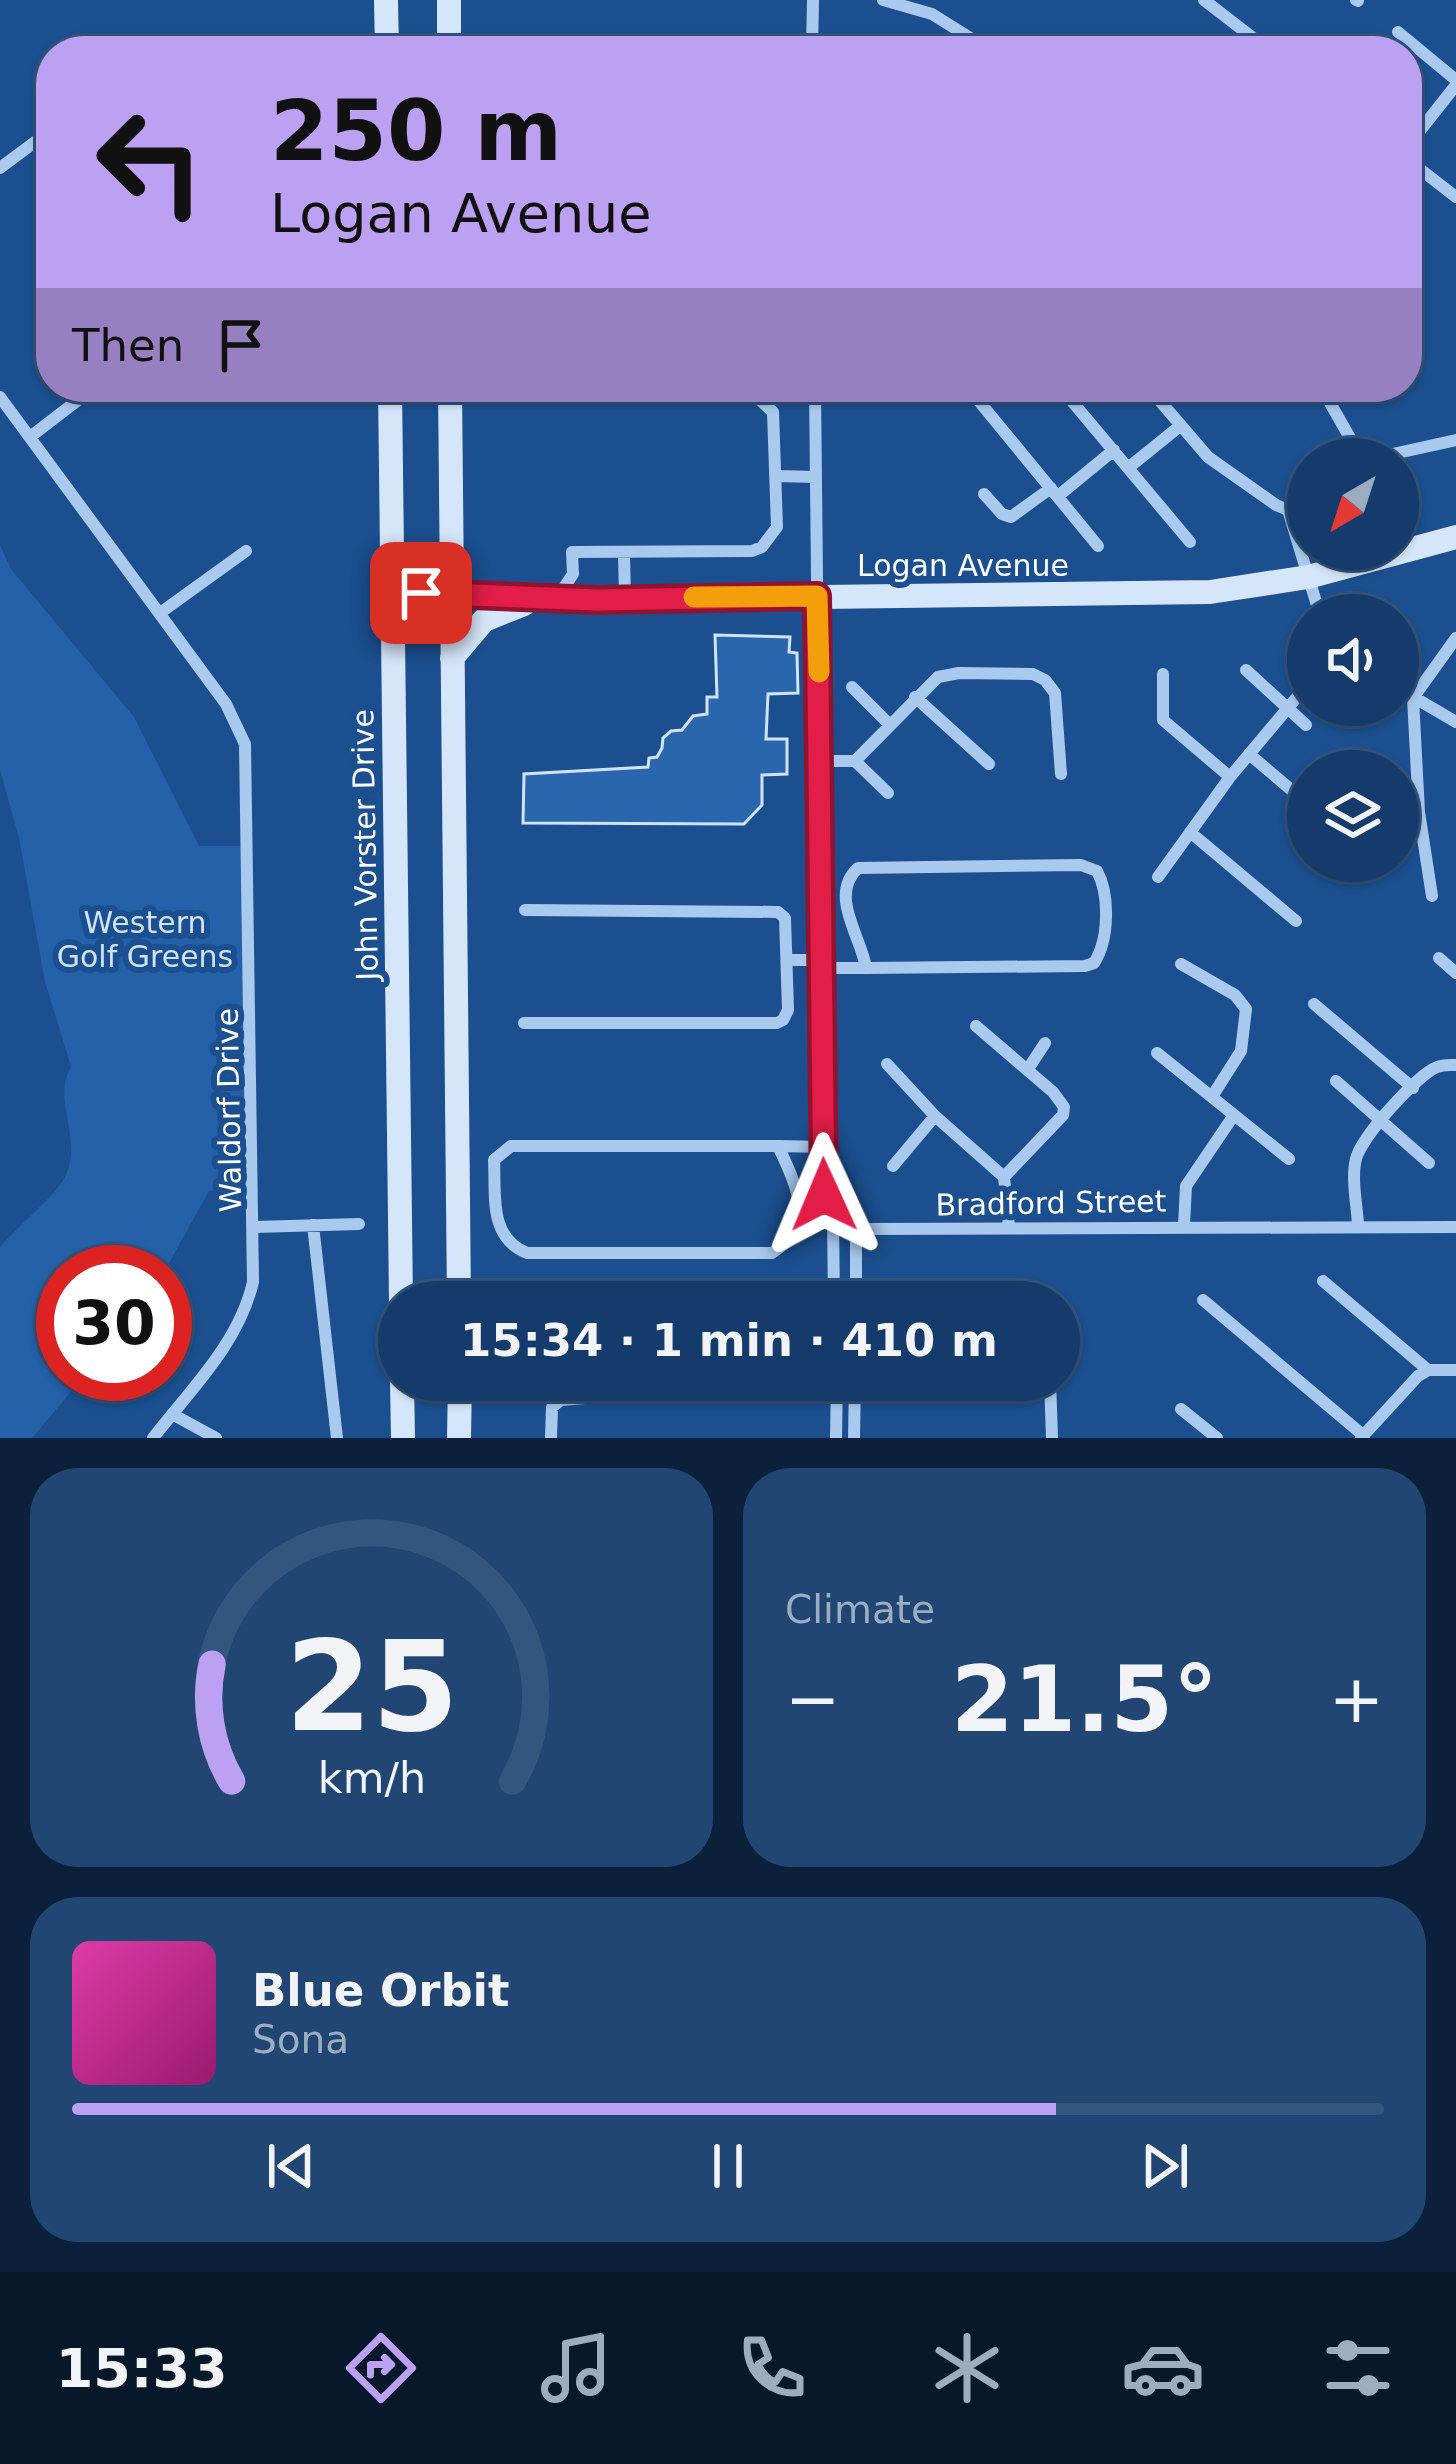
<!DOCTYPE html>
<meta charset="utf-8">
<style>
body{margin:0;font-family:"DejaVu Sans",sans-serif;background:#214673;color:#f1f3f6;height:100vh;display:flex;flex-direction:column;font-size:45px;white-space:nowrap}
*{box-sizing:border-box;margin:0}
p{font-size:39px;color:#9dadc1}
.icon{flex:none;width:66px;height:66px;fill:none;stroke:currentColor;stroke-width:2;stroke-linecap:round;stroke-linejoin:round}
.map{position:relative;height:1438px;overflow:hidden}
.details{display:flex;flex-direction:column;gap:30px;padding:30px;background:#0b203b;flex:1}
.details>*{flex:none}
.guide{position:absolute;left:36px;top:36px;width:1386px;height:366px;border-radius:48px;box-shadow:0 3px 9px #0004,0 0 0 3px #33557e;background:#bca0f2;color:#111;overflow:hidden}
.needle{width:78px;rotate:219deg}
.tools{position:absolute;left:1287px;top:438px;display:grid;gap:24px}
.tools a{display:grid;place-items:center;width:132px;height:132px;border-radius:50%;background:#143b6b;box-shadow:0 3px 9px #0004,0 0 0 3px #33557e;font-size:60px}
.speed{position:absolute;left:36px;top:1245px;display:flex;gap:24px;font-size:60px;font-weight:700;text-align:center}
.speed>*{display:grid;place-content:center;width:156px;height:156px;border-radius:50%;background:#143b6b;box-shadow:0 3px 9px #0004,0 0 0 3px #33557e;line-height:1}
.speed .limit{border:18px solid #d22;background:#fff;color:#111}
.pin{position:absolute;display:grid;place-items:center;width:102px;height:102px;color:#fff;margin:-51px;border-radius:24px;box-shadow:0 6px 18px #0006}
.me{position:absolute;width:132px;margin:-66px;rotate:359deg;stroke-linejoin:round;filter:drop-shadow(0 0 9px #0008)}
.turn{display:flex;align-items:center;gap:42px;height:252px;padding:0 36px;font-size:54px}
.turn .icon{width:156px;height:156px;stroke-width:2.5}
.turn b{display:block;font-size:84px;line-height:102px}
.then{display:flex;align-items:center;height:114px;padding:0 36px;background:#0003;gap:24px;font-size:45px}
.big{font-size:90px;font-weight:700;line-height:1.1}
.details .card{flex:1;display:flex;flex-direction:column;justify-content:center;gap:18px;min-width:0;padding:0 42px;border-radius:48px;background:#214673}
.details .dial{align-items:center;gap:0}
.dial svg{height:312px;overflow:visible;fill:none;stroke:#33557e;stroke-width:7;stroke-linecap:round;text-anchor:middle}
.dial text{fill:#f1f3f6;stroke:none}
.song{display:flex;align-items:center;gap:36px}
.cover{width:144px;height:144px;border-radius:18px;background:linear-gradient(135deg,hsl(320 70% 55%),hsl(320 70% 35%))}
.played{height:12px;border-radius:6px;background:linear-gradient(90deg,#bca0f2 75%,#33557e 75%)}
.keys{display:flex;justify-content:space-around;direction:ltr}
.heat{display:flex;justify-content:space-between;align-items:center;font-size:66px;direction:ltr}
.details .tiles{flex:1;display:grid;gap:30px;grid-template-columns:1fr 1fr}
.card:last-child{grid-column:span 2}
.trip{position:absolute;left:378px;top:1281px;width:702px;height:120px;border-radius:60px;background:#143b6b;box-shadow:0 3px 9px #0004,0 0 0 3px #33557e;font-weight:700;line-height:120px;text-align:center}
.tabs{display:flex;height:192px;justify-content:space-around;align-items:center;background:#08182b;color:#9dadc1}
.tabs .icon{width:84px;height:84px}
.tabs .selected{color:#bca0f2}
.tabs b{font-size:54px;color:#f1f3f6}
.map>svg:first-child{display:block}
.green{fill:#2461a8}
.building{fill:#2a66ad;stroke:#cfe3fa;stroke-width:3}
.lines{fill:none;stroke-linecap:round;stroke-linejoin:round}
.street{stroke:#a9c9ee;stroke-width:12}
.secondary{stroke:#d6e6fa;stroke-width:24}
.route-casing{stroke:#92132f;stroke-width:30}
.route{stroke:#e11d48;stroke-width:21}
.slow{stroke:#f59e0b;stroke-width:21}
.labels{text-anchor:middle;dominant-baseline:central;stroke-width:12;stroke-linejoin:round;paint-order:stroke}
.street-label{font-size:30px;fill:#fff;stroke:#1b4f8f}
.park-label{font-size:30px;fill:#cfe3fa;stroke:#1b4f8f}
</style>
<div class="map">
<svg width="1456" height="1438" viewBox="0 0 1456 1438">
<rect width="100%" height="100%" fill="#1b4f8f"/>
<path class="green" d="M0,545l11,24 123,148 65,129h50l5,342 -45,3 -45,81h-101v102h23l-54,64h-32v-191c15,-18 58,-54 65,-70 19,-42 -14,-72 6,-111l-26,-84 -26,-144 -19,-68z"/>
<path class="building" d="M715,635l75,2 -1,15 8,1 1,40 -30,1 -2,45h21v35l-25,1v30l-18,19 -221,-1 1,-49 124,-7 1,-9 8,-1 5,-9 1,-10 8,-7 11,-1 11,-14 14,-2v-17h10z"/>
<g class="lines">
<path class="street" d="M883,0l49,14 59,37
M1204,0l66,51
M1356,0l2,1
M1398,32l58,48
M812,51l1,-51
M1407,147l49,-62
M1407,159l49,38
M0,168l51,-38
M1407,241l8,-10
M815,387l8,760 2,53 8,18 30,11 593,-2
M1060,387l130,155
M1148,387l60,70 68,48 12,5 32,105
M1321,387l41,72
M0,397l226,307 19,40 8,538c-14,61 -62,107 -100,156
M978,400l120,146
M30,437l65,-50
M1370,459l86,-19
M1128,468l52,-42
M777,476l39,1
M984,494l18,20 9,3 40,-29
M1058,496l56,-46
M1288,510l20,-17
M624,553l1,45
M559,595l14,-21 -1,-22 180,-1 10,-4 15,-20 -4,-115 -15,-14 -60,-3
M160,613l86,-62
M1246,670l60,55
M1163,674v46l67,57
M852,687l38,38
M1398,688l58,34
M915,697l74,67
M1249,754l59,50
M821,761h34l83,-84 21,-4 74,1 12,6 10,13 6,81
M855,761l33,32
M1190,832l106,89
M1081,865l16,6c13,24 12,69 -3,92l-9,3 -219,2c-4,-30 -38,-73 -8,-100z
M1158,877l72,-100 78,-93
M1432,896l-13,-84 -6,-114 43,-60
M1439,958l17,15
M788,960h35
M1181,964l54,31 11,14 -5,42 -28,44
M823,968h43
M1314,1004l99,84
M524,1023h253l6,-3 5,-10 -3,-92 -7,-6 -253,-2
M1157,1053l132,106
M887,1064l48,52 69,61 59,-62 1,-8 -11,-15 -77,-66
M1028,1069l17,-26
M1336,1081l93,82
M778,1146c15,32 30,58 13,93l-19,14h-245c-39,-16 -31,-58 -33,-93l17,-14h267l45,1
M893,1166l42,-50
M1004,1177l5,50
M833,1218l1,84
M313,1225l24,213
M1184,1225l2,-39 48,-71
M1358,1225c-1,-20 -7,-47 -2,-66 5,-22 61,-84 81,-92 7,-3 12,-2 19,-2
M255,1227l104,-3
M856,1228v74
M1323,1281l105,89
M1203,1300l160,135
M1050,1380l2,58
M1181,1409l36,29
M172,1414l44,24
M551,1438l1,-31 9,-7 243,-20
M836,1438l1,-58
M854,1438l1,-58
M1361,1438l57,-62 10,-6h28"/>
<path class="secondary" d="M386,0l1,51
M449,0v51
M390,387l11,915
M450,387l9,915
M392,592l205,8 613,-8 98,-15 148,-40
M452,658l32,-38 40,-16
M402,1380l1,58
M459,1438l1,-58"/>
</g>
<g class="lines">
<defs>
<path id="route" d="M421,593l176,7 220,-4 7,599"/>
</defs>
<use href="#route" class="route-casing"/>
<use href="#route" class="route"/>
<path class="slow" d="M694,597l123,-1 2,76"/>
</g>
<g class="labels">
<g class="street-label">
<text x="963" y="565">Logan Avenue</text>
<text transform="translate(365 845) rotate(-91)">John Vorster Drive</text>
<text transform="translate(229 1110) rotate(-91)">Waldorf Drive</text>
<text transform="translate(1051 1203) rotate(-1)">Bradford Street</text>
</g>
<g class="park-label">
<text x="145" y="922">Western<tspan x="145" dy="34">Golf Greens</tspan></text>
</g>
</g>
</svg>
<div class="tools">
<a><svg class="needle" viewBox="-14 -14 28 28"><path d="M0-13l5 13h-10z" fill="#e53935"/><path d="M0 13l5-13h-10z" fill="#9dadc1"/></svg></a>
<a><svg class="icon" aria-label="sound" viewBox="0 0 24 24"><path d="M4 9h4l5-4v14l-5-4H4zM17 9q2 3 0 6"/></svg></a>
<a><svg class="icon" aria-label="layers" viewBox="0 0 24 24"><path d="M12 4l9 5-9 5-9-5zM3 14l9 5 9-5"/></svg></a>
</div>
<div class="speed"><div class="limit">30</div></div>
<div class="pin" style="left:421px;top:593px;background:#d93025"><svg class="icon" aria-label="arrive" viewBox="0 0 24 24"><path d="M6 21V4h12l-3 4 3 4H6"/></svg></div>
<svg class="me" style="left:824px;top:1195px" viewBox="-20 -20 40 40"><path d="M0-17L14 15 0 8-14 15z" fill="#e11d48" stroke="#fff" stroke-width="4"/></svg>
<div class="trip">15:34 · 1 min · 410 m</div>
<div class="guide">
<div class="turn"><svg class="icon" aria-label="left" viewBox="0 0 24 24"><path d="M17 20v-9H6M10 6l-5 5 5 5"/></svg><div><b>250 m</b>Logan Avenue</div></div>
<div class="then">Then<svg class="icon" aria-label="arrive" viewBox="0 0 24 24"><path d="M6 21V4h12l-3 4 3 4H6"/></svg></div>
</div>
</div>
<section class="details">
<div class="tiles">
<div class="card dial"><svg viewBox="0 0 100 80">
<path d="M14 69A42 42 0 1 1 86 69"/>
<path d="M14 69A42 42 0 0 1 9 39" stroke="#bca0f2"/>
<text x="50" y="56" font-size="32" font-weight="700">25</text>
<text x="50" y="72" font-size="11">km/h</text>
</svg></div>
<div class="card"><p>Climate</p>
<div class="heat"><a>−</a><b class="big">21.5°</b><a>+</a></div>
</div>
<div class="card">
<div class="song"><i class="cover"></i><div><b>Blue Orbit</b><p>Sona</p></div></div>
<div class="played"></div>
<div class="keys"><svg class="icon" aria-label="previous" viewBox="0 0 24 24"><path d="M18 5L8 12l10 7zM5 5v14"/></svg><svg class="icon" aria-label="pause" viewBox="0 0 24 24"><path d="M8 5v14M16 5v14"/></svg><svg class="icon" aria-label="next" viewBox="0 0 24 24"><path d="M6 5l10 7-10 7zM19 5v14"/></svg></div>
</div>
</div>
</section>
<nav class="tabs">
<b>15:33</b>
<svg class="icon selected" aria-label="directions" viewBox="0 0 24 24"><path d="M12 3l9 9-9 9-9-9zM9 14v-3h6M13 9l2 2-2 2"/></svg>
<svg class="icon" aria-label="music" viewBox="0 0 24 24"><path d="M9 18V5l10-2v13"/><circle cx="6" cy="18" r="3"/><circle cx="16" cy="16" r="3"/></svg>
<svg class="icon" aria-label="phone" viewBox="0 0 24 24"><path d="M5 4h4l2 5-3 2q2 4 5 5l2-3 5 2v4C11 20 4 13 5 4z"/></svg>
<svg class="icon" aria-label="climate" viewBox="0 0 24 24"><path d="M12 3v18M4 7l16 10M4 17L20 7"/></svg>
<svg class="icon" aria-label="car" viewBox="0 0 24 24"><path d="M5 17H2v-5l4-1 3-4h7l3 4 3 1v5h-3M9 17h6M6 11h13"/><circle cx="7" cy="17" r="2"/><circle cx="17" cy="17" r="2"/></svg>
<svg class="icon" aria-label="filters" viewBox="0 0 24 24"><path d="M4 7h16M4 17h16"/><circle cx="9" cy="7" r="2"/><circle cx="15" cy="17" r="2"/></svg>
</nav>
